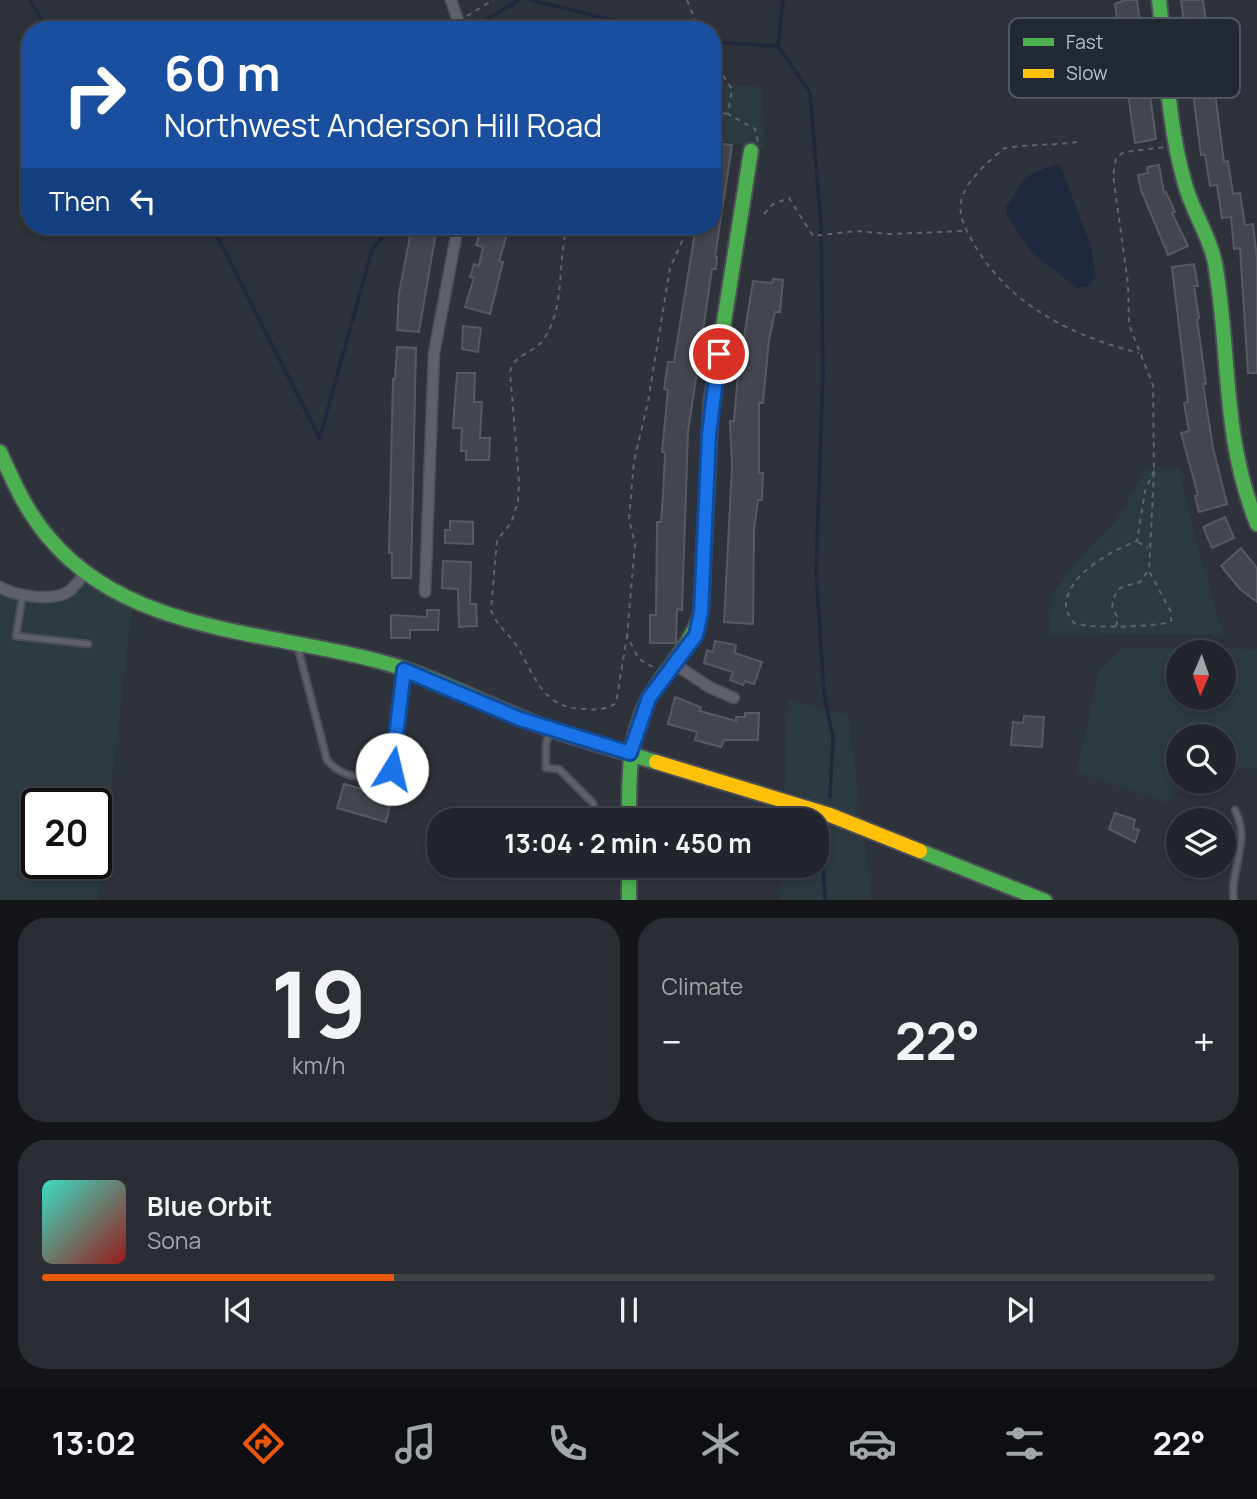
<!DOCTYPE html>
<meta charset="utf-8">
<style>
body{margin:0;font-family:Manrope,sans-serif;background:#2a2e34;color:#f1f3f6;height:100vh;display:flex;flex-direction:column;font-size:26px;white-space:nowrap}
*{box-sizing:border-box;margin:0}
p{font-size:23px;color:#a2a5a9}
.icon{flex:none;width:38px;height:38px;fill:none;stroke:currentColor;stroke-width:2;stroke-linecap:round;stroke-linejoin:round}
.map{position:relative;height:900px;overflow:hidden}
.details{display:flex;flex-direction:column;gap:18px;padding:18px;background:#131518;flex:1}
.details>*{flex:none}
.hud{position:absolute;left:21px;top:21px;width:700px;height:214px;border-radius:28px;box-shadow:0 4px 10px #0003,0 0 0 2px #3f4348;background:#1a4fa0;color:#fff;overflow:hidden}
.needle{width:46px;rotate:182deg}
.buttons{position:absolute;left:1166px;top:640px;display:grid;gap:14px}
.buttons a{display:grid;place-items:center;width:70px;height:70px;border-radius:50%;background:#22262c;box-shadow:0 4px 10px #0003,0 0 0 2px #3f4348;font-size:35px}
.speed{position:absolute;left:21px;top:788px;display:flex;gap:14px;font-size:35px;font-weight:700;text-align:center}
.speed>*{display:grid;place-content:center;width:91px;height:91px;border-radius:50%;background:#22262c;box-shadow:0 4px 10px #0003,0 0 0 2px #3f4348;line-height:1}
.speed .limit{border:4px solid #111;border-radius:10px;background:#fff;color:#111}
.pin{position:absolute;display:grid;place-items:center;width:60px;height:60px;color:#fff;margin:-30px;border:4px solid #fff;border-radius:50%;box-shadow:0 2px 7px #0007}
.me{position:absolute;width:77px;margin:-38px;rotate:9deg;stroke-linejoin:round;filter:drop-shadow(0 0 5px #0008)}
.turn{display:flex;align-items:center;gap:24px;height:147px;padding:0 28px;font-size:32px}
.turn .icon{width:91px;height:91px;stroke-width:2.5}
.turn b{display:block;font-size:49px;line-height:60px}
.then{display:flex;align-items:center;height:66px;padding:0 28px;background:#0003;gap:14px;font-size:26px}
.big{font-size:52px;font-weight:700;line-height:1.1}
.details .card{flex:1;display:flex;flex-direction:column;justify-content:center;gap:10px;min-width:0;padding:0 24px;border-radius:28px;background:#2a2e34}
.details .dial{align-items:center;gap:0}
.dial b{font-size:91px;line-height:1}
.song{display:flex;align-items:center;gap:21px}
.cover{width:84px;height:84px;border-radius:10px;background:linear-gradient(135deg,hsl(170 70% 55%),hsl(0 70% 35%))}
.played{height:7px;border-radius:4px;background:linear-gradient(90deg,#ea580c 30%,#3f4348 30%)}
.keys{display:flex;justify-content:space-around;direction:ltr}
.heat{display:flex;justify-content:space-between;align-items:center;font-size:38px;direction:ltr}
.details .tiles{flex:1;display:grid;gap:18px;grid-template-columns:1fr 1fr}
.card:last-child{grid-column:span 2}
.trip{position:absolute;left:427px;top:808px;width:402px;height:70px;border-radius:28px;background:#22262c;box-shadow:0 4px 10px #0003,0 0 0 2px #3f4348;font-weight:700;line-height:70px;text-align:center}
.menu{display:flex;height:112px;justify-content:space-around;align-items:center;background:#0e0f12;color:#a2a5a9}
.menu .icon{width:49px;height:49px}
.menu .on{color:#ea580c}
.menu b{font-size:32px;color:#f1f3f6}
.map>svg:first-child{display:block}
.green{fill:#2b3b3f;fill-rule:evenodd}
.water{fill:#1f283c}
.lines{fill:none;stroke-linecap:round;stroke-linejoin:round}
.stream{stroke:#1f283c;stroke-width:3.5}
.building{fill:#43464e;stroke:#575a61;stroke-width:2}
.lane-casing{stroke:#4c4f56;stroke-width:9}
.street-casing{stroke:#4c4f56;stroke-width:13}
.fast-casing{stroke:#4c4f56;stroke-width:18}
.slow-casing{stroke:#4c4f56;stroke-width:18}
.path{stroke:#60646a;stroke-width:2;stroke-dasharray:5 5;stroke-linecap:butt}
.lane{stroke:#5e6168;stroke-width:5}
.street{stroke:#5e6168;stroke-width:10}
.fast{stroke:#4caf50;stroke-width:14}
.slow{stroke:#ffc107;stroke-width:14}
.route-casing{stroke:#114b97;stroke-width:18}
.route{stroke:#1a73e8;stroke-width:12}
.key{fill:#222834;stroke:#505561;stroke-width:2}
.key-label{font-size:19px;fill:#babfc9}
</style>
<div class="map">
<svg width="1257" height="901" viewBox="0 0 1257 901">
<rect width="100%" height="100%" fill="#2e323a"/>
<path class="green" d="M719,84l43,3 3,61 -53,-8v-39z
M1146,468h33l16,69 28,97 -173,1 2,-39 17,-26 49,-52z
M85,573l48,29 -35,298h-98v-313l56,10zM37,803h59v60h-59z
M1229,647l28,4v122l-1,-5 -33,3v-34h-45v45h3l-12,21 -92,-31 22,-102 24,-22zM1178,653h45v45h-45z
M788,699l60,16 24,185 -92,1 1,-35h36v-45h-34z"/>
<path class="water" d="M1054,164l6,1 30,78 6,34 -7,9 -12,2 -45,-35 -25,-37 -1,-9 20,-30z"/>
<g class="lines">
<path class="stream" d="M30,0l18,30
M530,0l125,30
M783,0l-5,46 32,47 11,131 2,150 -7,197 8,122 9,45 -3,59
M484,21l35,-21
M712,42l66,4
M212,226l108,213
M320,437l52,-187 19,-24
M821,827l4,74"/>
</g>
<path class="building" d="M1125,0h12l19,139 -21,4 -20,-139z
M1181,0h22l21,162 4,-1 5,33 7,-1 5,32 8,-1 4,35v114h-9l-8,-125 -6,1 -3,-32 -9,1 -5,-33 -7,1 -5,-31h-4z
M712,143l20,2 -17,112h2l-1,12h-4l-24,163 -6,178 -5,-1 -1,34h-26v-28h6l1,-93h4l2,-26 2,-43 -3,-1 6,-62 -4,-1 4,-27h6l22,-136h16z
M1159,165l5,28 2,-1 9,20 -3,1 16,33 -20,9 -27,-65 -3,-15 10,-2 -1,-6z
M412,226h25l-18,106 -22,-2 2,-37z
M482,226l26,5 -9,30 4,1 -13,52 -25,-7 9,-29 -4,-1 4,-13 5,2 4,-19 -7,-2z
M1194,264l4,22h-4l5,32 -2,1 9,65h-3l10,64 14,56 -28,8 -4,-16 3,-1 -17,-62 8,-2 -5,-28 4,-1 -16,-135z
M773,279l10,1 -3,32h-5l-6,28 -6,63h-4v70h4l-1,27h-4l-4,29 -1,95 -29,-2 8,-155 -2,-46h4l4,-47 15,-93 19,2z
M463,326l18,2 -3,24 -16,-3z
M397,347l19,1 -5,230h-19v-25h-3l4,-174h2z
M457,373h18l-1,29h8l-2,36h10l-1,22h-23v-9h-5l1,-23h-9z
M1225,517l9,21 -22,10 -9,-21z
M450,521l23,1v22l-28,-1v-13h5z
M1241,548l16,20v34l-17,-13 -19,-23z
M443,561l28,1 -1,42h6l1,22 -18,1 -1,-38 -16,-1z
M427,610h12l-1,20h-28v8h-19v-23l36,2z
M715,641l21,4 -1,8 27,9 -8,22 -9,-3 -2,4 -13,-5 3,-8 -29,-9 3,-13 6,2z
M675,697l26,10 -1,4 36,10v-4h9v-4h14l-1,27h-34l-3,7 -26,-7 2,-8 -29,-8z
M1024,716l20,1 -2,30 -31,-2 2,-23 10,1z
M344,784l48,13 -6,25 -49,-14z
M1115,813l20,7 -2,8 6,2 -4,12 -26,-13z"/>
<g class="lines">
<defs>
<path id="lane" d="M23,593l-7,43 72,8
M297,644l30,116c15,18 46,24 65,9l12,-98
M550,729l-4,15v24l13,1 34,34 5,18
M1234,901c-5,-33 18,-59 1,-91"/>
<path id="street" d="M451,0l10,30
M0,587c14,9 50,14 66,6 8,-4 13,-13 19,-20
M425,592l9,-239 24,-127
M676,665l33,22 25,11"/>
<path id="fast" d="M1159,0c7,59 9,127 26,184 7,27 25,52 30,79 16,92 6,170 42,261
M0,452c14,31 27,61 50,87 80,95 221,92 332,123 58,16 112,47 168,67 35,12 71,22 106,33
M629,821c0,-41 -1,-84 19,-121 17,-31 42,-52 53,-87l10,-209 40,-253
M920,851l125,50
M629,866v35"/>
<path id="slow" d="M656,762l174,53 90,36"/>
</defs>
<use href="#lane" class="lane-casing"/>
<use href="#street" class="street-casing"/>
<use href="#fast" class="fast-casing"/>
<use href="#slow" class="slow-casing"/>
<path class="path" d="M687,0l12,30
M467,16l26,-16
M505,30h24
M712,59l20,30 -4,25 27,15 3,13
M712,112l16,2
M1077,142c-17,3 -65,3 -74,7 -15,13 -36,31 -41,49 -5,17 4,32 12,46 35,61 98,92 165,109
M764,214l9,-10 16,-6 24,38 43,-5 33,3 76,-3
M568,226c-12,34 -1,77 -24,113 -10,15 -30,14 -34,33l9,110 -1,20 -7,21 -14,17 -6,70c4,14 17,23 25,35 20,31 25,63 68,64 12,1 22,1 32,-6l11,-67
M1154,471l-9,20 -8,50c-26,10 -74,35 -71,69l8,13c11,6 89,4 97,-2v-9l-22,-41 5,-100 -1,-86 -24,-60 -1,-41 -15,-109 3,-17 8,-6 42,-5
M1138,542l10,6
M1116,626l2,-8 -6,-10c4,-24 8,-20 28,-26l8,-11
M653,667l-14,-8 -12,-23 8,-92 -6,-25 5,-58 14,-59 22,-134 13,-29 2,-13"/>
<use href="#lane" class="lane"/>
<use href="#street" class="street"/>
<use href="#fast" class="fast"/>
<use href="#slow" class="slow"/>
</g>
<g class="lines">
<defs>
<path id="route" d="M392,769l12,-99 116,49 110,34 19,-55 47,-63 5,-22 8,-179 10,-80"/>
</defs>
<use href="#route" class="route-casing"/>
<use href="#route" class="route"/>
</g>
<rect x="1009" y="18" width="231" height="80" rx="10" class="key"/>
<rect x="1023" y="38" width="31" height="8" fill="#4caf50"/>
<rect x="1023" y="69" width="31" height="9" fill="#ffc107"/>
<g class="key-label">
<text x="1066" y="49">Fast</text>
<text x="1066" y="80">Slow</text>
</g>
</svg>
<div class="buttons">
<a><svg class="needle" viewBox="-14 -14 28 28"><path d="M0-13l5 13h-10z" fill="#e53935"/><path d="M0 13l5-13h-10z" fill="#a2a5a9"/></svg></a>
<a><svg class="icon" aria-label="search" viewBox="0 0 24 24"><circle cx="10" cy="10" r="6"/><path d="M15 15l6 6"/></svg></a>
<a><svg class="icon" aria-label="layers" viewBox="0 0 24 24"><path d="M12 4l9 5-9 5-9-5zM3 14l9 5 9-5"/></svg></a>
</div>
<div class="speed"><div class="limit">20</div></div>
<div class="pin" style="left:719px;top:354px;background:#d93025"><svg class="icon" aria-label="arrive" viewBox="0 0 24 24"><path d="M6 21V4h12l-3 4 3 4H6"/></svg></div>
<svg class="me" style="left:392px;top:769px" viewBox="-20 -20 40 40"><circle r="19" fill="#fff"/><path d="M0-13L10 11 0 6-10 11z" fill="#1a73e8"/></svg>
<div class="trip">13:04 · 2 min · 450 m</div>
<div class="hud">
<div class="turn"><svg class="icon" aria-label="right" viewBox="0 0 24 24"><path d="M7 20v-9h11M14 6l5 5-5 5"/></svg><div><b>60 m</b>Northwest Anderson Hill Road</div></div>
<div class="then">Then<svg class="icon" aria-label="left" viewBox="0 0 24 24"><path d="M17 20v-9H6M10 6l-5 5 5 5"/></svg></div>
</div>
</div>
<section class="details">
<div class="tiles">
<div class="card dial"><b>19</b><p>km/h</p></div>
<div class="card"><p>Climate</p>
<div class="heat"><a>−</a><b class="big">22°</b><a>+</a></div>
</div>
<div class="card">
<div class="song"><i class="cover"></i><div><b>Blue Orbit</b><p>Sona</p></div></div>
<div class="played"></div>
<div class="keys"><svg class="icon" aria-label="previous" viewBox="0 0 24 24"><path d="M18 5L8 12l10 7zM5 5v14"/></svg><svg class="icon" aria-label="pause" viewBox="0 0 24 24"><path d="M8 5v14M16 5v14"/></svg><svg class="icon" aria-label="next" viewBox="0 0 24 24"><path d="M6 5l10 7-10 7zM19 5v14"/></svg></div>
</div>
</div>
</section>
<nav class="menu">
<b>13:02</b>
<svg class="icon on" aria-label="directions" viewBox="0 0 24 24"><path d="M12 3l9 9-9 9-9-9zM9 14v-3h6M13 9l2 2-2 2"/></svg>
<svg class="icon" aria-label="music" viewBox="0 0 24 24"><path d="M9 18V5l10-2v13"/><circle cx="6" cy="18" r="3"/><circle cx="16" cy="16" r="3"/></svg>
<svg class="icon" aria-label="phone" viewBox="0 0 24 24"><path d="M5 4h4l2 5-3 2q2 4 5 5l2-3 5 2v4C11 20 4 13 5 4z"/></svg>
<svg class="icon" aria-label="climate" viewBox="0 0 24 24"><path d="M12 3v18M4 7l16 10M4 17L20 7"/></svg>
<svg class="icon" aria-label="car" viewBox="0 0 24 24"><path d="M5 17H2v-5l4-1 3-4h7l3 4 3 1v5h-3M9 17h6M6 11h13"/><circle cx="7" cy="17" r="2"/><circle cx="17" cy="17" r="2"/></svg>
<svg class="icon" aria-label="filters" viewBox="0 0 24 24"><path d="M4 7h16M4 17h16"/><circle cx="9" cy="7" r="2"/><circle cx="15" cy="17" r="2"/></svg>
<b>22°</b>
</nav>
